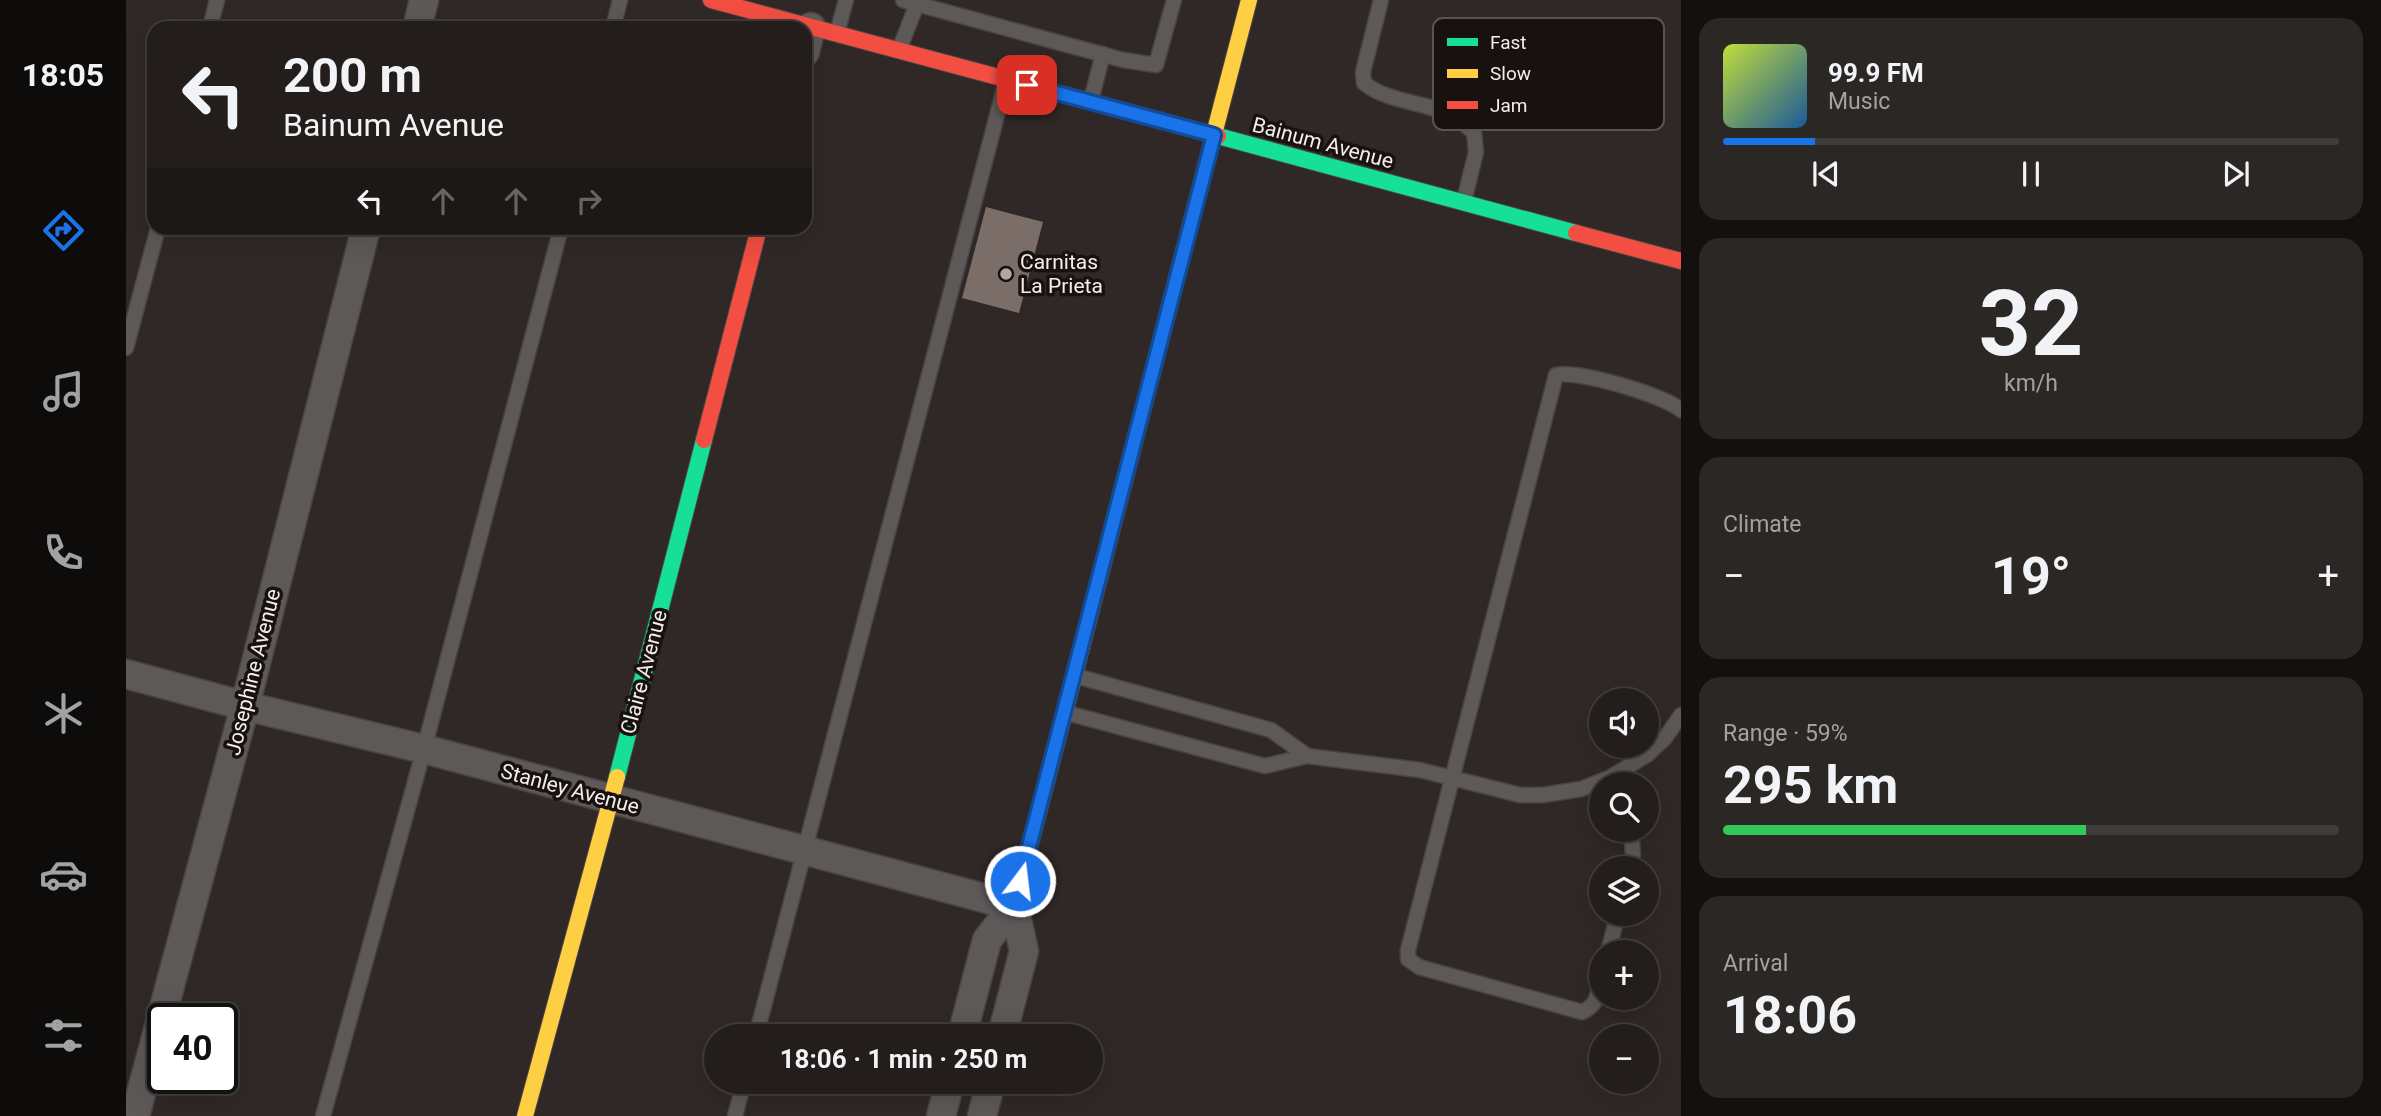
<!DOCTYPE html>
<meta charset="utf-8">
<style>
body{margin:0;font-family:Roboto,sans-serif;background:#2b2725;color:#f1f3f6;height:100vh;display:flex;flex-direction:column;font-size:26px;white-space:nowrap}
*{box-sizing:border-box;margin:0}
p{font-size:23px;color:#a3a2a3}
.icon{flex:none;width:38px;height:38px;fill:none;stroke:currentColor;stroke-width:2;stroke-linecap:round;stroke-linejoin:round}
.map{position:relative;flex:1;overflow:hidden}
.sheet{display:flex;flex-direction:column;gap:18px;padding:18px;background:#13100f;width:700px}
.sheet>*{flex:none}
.guide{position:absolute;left:21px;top:21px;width:665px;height:214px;border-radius:21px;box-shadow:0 7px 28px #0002,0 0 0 2px #403c3b;background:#231e1c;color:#f1f3f6;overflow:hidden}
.controls{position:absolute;left:1463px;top:688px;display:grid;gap:14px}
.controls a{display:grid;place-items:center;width:70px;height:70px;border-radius:50%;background:#231e1c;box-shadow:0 7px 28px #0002,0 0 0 2px #403c3b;font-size:35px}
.speed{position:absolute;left:21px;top:1003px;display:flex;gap:14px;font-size:35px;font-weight:700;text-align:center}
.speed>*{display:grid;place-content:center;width:91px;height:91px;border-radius:50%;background:#231e1c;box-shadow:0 7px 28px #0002,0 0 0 2px #403c3b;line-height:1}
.speed .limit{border:4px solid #111;border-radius:10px;background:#fff;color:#111}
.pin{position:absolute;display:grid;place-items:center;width:60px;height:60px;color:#fff;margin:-30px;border-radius:14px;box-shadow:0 4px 10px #0006}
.me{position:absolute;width:77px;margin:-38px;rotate:15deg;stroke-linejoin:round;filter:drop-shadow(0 0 5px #0008)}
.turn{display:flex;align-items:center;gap:24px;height:147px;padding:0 21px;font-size:32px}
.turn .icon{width:91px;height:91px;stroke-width:2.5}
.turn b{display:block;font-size:49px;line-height:60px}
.lanes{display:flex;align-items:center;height:66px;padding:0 21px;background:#0003;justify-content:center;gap:35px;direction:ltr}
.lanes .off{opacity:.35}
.big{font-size:52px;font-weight:700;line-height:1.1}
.sheet .widget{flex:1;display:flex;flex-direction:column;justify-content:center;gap:10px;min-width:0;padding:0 24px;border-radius:21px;background:#2b2725}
.sheet .dial{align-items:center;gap:0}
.dial b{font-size:91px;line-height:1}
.song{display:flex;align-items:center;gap:21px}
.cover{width:84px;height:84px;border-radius:10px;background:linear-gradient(135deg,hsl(70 70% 55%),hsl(210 70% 35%))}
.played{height:7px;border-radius:4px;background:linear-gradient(90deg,#1a73e8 15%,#403c3b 15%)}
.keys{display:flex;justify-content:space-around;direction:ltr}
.heat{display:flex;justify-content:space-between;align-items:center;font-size:38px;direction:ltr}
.charge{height:10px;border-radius:5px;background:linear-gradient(90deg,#34c759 59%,#403c3b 0)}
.trip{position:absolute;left:578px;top:1024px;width:399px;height:70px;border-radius:35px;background:#231e1c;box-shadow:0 7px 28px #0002,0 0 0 2px #403c3b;font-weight:700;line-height:70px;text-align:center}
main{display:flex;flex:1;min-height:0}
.menu{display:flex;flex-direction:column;width:126px;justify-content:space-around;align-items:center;background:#0e0c0b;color:#a3a2a3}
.menu .icon{width:49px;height:49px}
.menu .on{color:#1a73e8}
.menu b{font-size:32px;color:#f1f3f6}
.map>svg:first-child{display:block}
.building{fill:#7b6d68}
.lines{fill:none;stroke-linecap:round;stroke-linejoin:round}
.lane-casing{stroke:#4a4442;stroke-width:17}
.street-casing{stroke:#4a4442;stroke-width:31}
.fast-casing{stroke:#4a4442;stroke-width:18}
.slow-casing{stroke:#4a4442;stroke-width:18}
.jam-casing{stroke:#4a4442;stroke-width:18}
.lane{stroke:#5c5958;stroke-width:14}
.street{stroke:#5c5958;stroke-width:28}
.fast{stroke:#16e098;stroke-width:16}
.slow{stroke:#ffcf43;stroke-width:16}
.jam{stroke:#f24e42;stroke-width:16}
.route-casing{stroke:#114b97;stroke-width:18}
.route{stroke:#1a73e8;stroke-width:12}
.poi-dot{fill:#b0a8a5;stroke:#17110f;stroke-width:2.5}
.labels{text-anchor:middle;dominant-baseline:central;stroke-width:7;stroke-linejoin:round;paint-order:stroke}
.street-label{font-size:21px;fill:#f5edea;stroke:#17110f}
.poi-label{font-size:21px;fill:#f5edea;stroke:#17110f;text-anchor:start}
.key{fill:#17110f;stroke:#5a5351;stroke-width:2}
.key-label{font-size:19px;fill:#f5edea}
</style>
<main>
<nav class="menu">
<b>18:05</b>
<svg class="icon on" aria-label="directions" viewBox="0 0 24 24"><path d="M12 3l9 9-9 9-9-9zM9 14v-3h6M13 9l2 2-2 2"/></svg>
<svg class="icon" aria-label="music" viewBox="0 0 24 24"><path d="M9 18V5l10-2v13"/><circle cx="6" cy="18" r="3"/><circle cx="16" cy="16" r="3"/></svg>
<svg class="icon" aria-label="phone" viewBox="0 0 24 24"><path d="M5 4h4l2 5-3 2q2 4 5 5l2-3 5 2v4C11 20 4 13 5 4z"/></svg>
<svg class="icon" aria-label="climate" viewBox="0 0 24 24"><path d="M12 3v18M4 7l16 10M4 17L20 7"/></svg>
<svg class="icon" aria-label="car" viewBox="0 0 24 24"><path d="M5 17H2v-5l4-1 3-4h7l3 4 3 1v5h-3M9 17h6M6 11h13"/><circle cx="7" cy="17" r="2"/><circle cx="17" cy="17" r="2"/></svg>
<svg class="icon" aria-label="filters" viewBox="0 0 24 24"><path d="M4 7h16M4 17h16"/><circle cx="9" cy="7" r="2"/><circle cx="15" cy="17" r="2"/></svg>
</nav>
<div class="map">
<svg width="1555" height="1116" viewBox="0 0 1555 1116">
<rect width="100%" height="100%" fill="#2f2826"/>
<path class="building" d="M860,207l57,15 -24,91 -57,-15z"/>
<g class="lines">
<defs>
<path id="lane" d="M777,0l14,4
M1255,0l-18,72 1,11c26,21 64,18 93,35 6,4 11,10 17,14l2,20 -12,49
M84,28l7,-28
M487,28l7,-28
M711,33l9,-33
M773,50l18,-46 206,56 33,5 18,-65
M965,100l12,-46
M0,348l32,-120
M950,676l195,54 36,26
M941,713l198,53 42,-10 113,14 100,25h23l38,-6 28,-11 38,-23 18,-17 16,-23
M1504,868l3,-14 -2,-24
M1482,952l10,-38
M1475,980c-3,14 -4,26 -19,32l-163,-45 -11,-8v-9l148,-575c24,-5 106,20 125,35
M630,1036l250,-955
M197,1116l101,-367 137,-521
M609,1116l9,-34"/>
<path id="street" d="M291,28l7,-28
M679,52l6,-25
M0,674l119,32 179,43 590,157
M836,1036l25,-96 27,-34
M876,1036l22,-85 -10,-45
M9,1116l110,-410 121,-478
M815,1116l9,-34
M856,1116l9,-34"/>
<path id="fast" d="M1092,136l358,97
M491,777l87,-337
M888,906l68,-260"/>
<path id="slow" d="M1069,207l54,-207
M399,1116l92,-339"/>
<path id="jam" d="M585,0l507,136
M1450,233l105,28
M578,440l55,-212
M956,646l113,-439"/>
</defs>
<use href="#lane" class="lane-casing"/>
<use href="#street" class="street-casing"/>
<use href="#fast" class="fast-casing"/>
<use href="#slow" class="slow-casing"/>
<use href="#jam" class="jam-casing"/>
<use href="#lane" class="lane"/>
<use href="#street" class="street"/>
<use href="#fast" class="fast"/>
<use href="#slow" class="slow"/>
<use href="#jam" class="jam"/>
</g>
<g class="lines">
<defs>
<path id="route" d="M894,881l194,-746 -187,-50"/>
</defs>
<use href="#route" class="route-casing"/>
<use href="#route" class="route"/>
</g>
<circle class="poi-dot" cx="880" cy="274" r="7"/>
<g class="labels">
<g class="street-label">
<text transform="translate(1197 143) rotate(15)">Bainum Avenue</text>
<text transform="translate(127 672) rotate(-76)">Josephine Avenue</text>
<text transform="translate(518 672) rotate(-75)">Claire Avenue</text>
<text transform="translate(444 789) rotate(15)">Stanley Avenue</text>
</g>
<g class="poi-label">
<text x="894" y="262">Carnitas<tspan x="894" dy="24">La Prieta</tspan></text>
</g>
</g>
<rect x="1307" y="18" width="231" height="112" rx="10" class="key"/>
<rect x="1321" y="38" width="31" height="8" fill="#16e098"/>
<rect x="1321" y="69" width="31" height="9" fill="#ffcf43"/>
<rect x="1321" y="101" width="31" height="8" fill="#f24e42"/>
<g class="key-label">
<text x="1364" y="49">Fast</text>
<text x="1364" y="80">Slow</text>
<text x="1364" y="112">Jam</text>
</g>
</svg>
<div class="controls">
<a><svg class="icon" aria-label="sound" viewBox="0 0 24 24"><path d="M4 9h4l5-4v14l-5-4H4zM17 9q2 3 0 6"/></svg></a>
<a><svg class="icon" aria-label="search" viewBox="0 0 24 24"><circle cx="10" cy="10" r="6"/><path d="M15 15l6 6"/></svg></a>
<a><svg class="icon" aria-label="layers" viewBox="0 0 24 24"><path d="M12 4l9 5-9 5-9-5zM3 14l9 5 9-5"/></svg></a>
<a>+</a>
<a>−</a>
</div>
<div class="speed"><div class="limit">40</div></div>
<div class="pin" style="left:901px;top:85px;background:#d93025"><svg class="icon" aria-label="arrive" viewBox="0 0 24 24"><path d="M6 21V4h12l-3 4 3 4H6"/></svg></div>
<svg class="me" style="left:894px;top:881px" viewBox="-20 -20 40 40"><circle r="17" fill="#1a73e8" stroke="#fff" stroke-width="3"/><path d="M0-11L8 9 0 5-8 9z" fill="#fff"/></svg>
<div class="trip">18:06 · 1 min · 250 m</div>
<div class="guide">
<div class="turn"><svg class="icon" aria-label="left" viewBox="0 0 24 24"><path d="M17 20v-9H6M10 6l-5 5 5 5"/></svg><div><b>200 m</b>Bainum Avenue</div></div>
<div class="lanes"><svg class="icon" aria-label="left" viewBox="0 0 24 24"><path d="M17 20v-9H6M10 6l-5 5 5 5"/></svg><svg class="icon off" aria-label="ahead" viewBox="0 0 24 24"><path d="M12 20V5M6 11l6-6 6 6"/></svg><svg class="icon off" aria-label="ahead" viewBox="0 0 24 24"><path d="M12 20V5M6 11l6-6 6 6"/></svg><svg class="icon off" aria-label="right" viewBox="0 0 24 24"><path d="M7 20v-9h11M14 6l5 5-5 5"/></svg></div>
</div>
</div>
<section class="sheet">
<div class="widget">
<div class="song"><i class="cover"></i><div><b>99.9 FM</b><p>Music</p></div></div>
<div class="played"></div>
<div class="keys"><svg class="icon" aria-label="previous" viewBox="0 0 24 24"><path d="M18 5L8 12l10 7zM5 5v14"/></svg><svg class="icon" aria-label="pause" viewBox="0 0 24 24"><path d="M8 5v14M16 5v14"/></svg><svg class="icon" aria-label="next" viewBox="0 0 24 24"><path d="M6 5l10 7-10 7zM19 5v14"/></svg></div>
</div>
<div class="widget dial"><b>32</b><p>km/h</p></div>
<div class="widget"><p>Climate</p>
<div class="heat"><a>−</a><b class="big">19°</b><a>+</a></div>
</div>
<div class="widget"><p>Range · 59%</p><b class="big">295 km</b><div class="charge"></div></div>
<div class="widget"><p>Arrival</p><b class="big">18:06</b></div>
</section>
</main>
